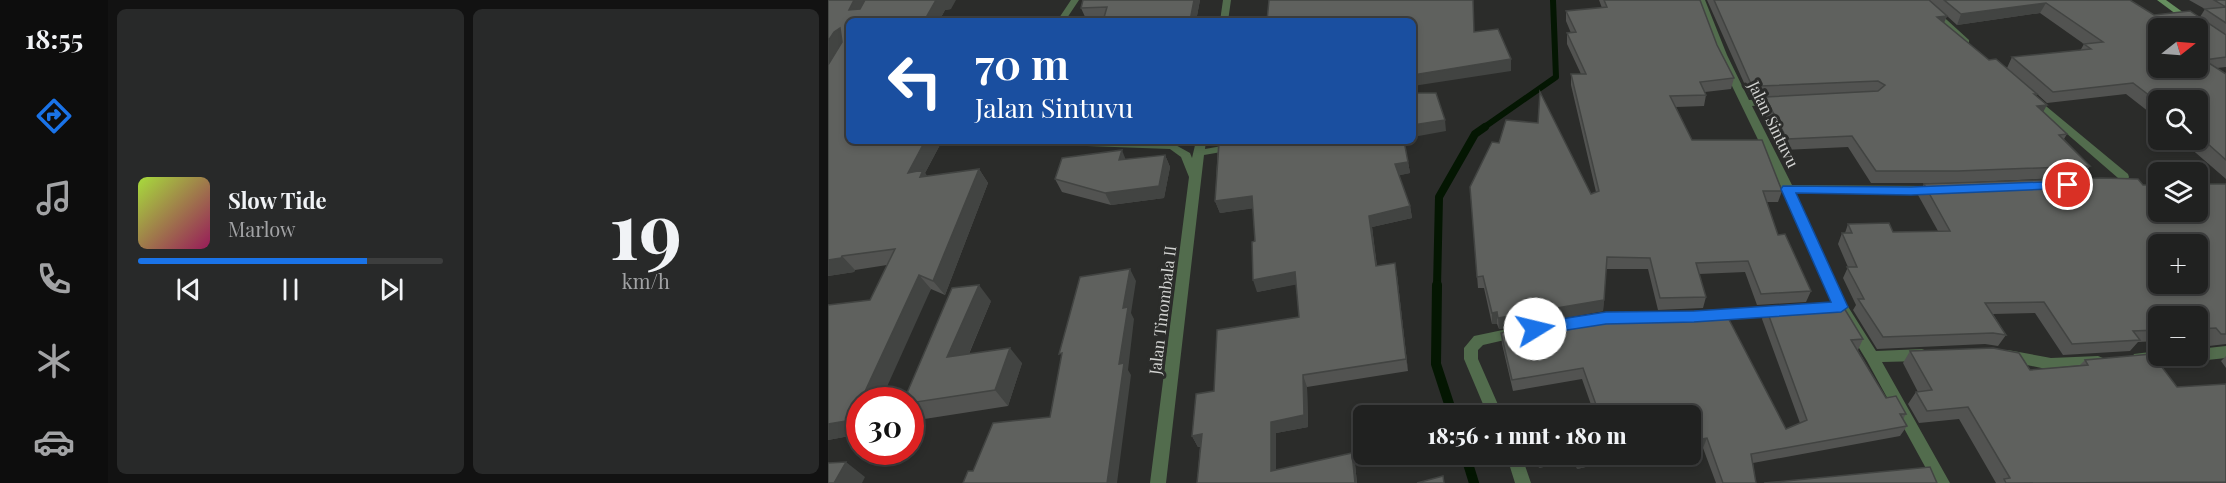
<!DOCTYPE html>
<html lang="id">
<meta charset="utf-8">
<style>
body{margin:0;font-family:"Playfair Display",serif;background:#282929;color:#f1f3f6;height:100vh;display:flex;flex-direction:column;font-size:22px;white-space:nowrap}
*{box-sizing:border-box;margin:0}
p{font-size:20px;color:#a2a3a5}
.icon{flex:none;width:33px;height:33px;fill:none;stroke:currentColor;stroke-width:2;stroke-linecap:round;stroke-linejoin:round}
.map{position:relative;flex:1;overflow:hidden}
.panel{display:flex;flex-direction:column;gap:9px;padding:9px;background:#121212;width:720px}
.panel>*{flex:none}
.banner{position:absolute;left:18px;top:18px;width:570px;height:126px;border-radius:9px;box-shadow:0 3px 9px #0003,0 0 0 2px #3d3e3e;background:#1a4fa0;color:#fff;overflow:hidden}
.needle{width:39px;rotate:73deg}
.fabs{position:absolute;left:1320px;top:18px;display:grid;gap:12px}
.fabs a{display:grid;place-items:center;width:60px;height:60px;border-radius:9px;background:#202120;box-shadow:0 3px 9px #0003,0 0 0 2px #3d3e3e;font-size:30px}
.speed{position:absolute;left:18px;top:387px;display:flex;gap:12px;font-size:30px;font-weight:700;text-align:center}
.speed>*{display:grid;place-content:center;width:78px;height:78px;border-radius:50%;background:#202120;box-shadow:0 3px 9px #0003,0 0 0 2px #3d3e3e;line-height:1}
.speed .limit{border:9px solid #d22;background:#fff;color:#111}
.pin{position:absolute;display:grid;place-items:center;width:51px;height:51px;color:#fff;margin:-26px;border:3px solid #fff;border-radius:50%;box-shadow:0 2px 6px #0007}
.me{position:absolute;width:66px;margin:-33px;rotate:81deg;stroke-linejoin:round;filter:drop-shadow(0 0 4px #0008)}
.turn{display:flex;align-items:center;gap:21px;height:126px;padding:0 30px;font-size:27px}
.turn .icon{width:78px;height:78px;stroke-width:2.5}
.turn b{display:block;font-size:42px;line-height:51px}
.panel .card{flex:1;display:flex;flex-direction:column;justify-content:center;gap:9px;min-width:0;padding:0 21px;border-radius:9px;background:#282929}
.panel .dial{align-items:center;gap:0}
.dial b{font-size:78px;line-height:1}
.song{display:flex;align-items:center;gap:18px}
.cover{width:72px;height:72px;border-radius:9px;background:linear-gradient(135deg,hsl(80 70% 55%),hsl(330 70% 35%))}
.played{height:6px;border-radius:3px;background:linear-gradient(90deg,#1a73e8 75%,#3d3e3e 75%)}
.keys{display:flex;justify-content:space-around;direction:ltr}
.panel .tiles{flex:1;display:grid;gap:9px;grid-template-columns:repeat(2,1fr)}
.trip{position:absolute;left:525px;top:405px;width:348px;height:60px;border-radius:9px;background:#202120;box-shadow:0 3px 9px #0003,0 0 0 2px #3d3e3e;font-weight:800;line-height:60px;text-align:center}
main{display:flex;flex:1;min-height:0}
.tabs{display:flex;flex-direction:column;width:108px;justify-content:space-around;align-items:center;background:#0d0d0d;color:#a2a3a5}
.tabs .icon{width:42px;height:42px}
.tabs .active{color:#1a73e8}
.tabs b{font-size:27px;color:#f1f3f6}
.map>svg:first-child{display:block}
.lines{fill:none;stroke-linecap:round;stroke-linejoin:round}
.stream-far2{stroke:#041602;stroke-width:6}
.stream-far1{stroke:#041602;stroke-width:8}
.stream{stroke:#041602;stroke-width:10}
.street{fill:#526c4d;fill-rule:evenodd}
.secondary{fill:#668f5f;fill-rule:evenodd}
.wall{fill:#525351;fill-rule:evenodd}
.shaded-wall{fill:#424442}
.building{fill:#5f615e;stroke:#424442;stroke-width:1.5;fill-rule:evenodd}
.route{fill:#1a73e8;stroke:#114b97;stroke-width:1.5}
.labels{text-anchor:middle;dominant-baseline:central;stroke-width:6;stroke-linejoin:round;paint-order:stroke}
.street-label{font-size:16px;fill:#d2d3d1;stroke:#2b2c2a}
</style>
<main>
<nav class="tabs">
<b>18:55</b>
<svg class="icon active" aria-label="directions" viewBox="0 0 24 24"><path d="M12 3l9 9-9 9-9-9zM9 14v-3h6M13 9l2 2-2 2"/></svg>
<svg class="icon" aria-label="music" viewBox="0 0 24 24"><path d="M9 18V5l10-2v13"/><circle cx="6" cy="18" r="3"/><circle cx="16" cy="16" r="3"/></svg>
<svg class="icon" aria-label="phone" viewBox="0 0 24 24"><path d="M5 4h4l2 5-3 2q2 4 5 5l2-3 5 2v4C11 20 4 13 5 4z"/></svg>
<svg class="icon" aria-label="climate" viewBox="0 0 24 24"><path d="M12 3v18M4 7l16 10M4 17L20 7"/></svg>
<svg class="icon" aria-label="car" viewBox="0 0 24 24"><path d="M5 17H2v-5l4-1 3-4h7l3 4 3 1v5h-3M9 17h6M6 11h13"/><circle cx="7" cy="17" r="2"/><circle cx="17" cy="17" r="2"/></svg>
</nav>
<section class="panel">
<div class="tiles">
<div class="card">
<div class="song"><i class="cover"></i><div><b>Slow Tide</b><p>Marlow</p></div></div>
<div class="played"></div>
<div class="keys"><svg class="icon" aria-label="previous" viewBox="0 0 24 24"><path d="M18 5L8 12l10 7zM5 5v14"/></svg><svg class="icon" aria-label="pause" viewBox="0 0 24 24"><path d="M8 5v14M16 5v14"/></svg><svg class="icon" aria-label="next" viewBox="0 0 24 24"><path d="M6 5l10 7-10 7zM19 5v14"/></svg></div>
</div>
<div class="card dial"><b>19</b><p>km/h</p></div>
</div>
</section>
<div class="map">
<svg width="1398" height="483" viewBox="0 0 1398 483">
<rect width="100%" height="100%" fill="#2b2c2a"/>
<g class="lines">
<path class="stream-far2" d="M655,128l73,-51 -3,-77"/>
<path class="stream-far1" d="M609,287l2,-90 36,-63 10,-7"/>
<path class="stream" d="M609,285l-1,79 17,52
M637,454l9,29"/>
<path class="street" d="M243,0h8l-14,21h-8z
M395,0h8l-3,21h-8z
M869,0h8l22,55 22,45 30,-2 5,3 -5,3 -27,2 40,79 144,1 6,4 -6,4 -141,-1 52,112 29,46 46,-2 5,2 2,4 -2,4 -5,2 -40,1 68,121h-16l-67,-122 -33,-54 -52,-118 -65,-134z
M1088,0h9l44,40v4h-6z
M1204,96l3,1 93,77 1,3 -4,8 -19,1 -2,-3 2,-3 12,-2 -89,-77 -2,-2z
M198,141l146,2 18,10 2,5 4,-17h10l-1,8 28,-5 5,3 -5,3 -29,5 -38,328h-16l39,-306 -8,-20 -11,-8 -139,-5z
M952,306l5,1 2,4 -2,4 -5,1 -70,4 -5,-1 -2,-4 2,-4 5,-1z
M689,327l5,1 2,4 -2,4 -39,9 -5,5v9l25,57h-15l-24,-57v-11l10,-12z
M1398,346v12l-28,3 -5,-2 -2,-3h7v-7z
M1180,350l43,8 47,-2 5,2 2,4 -2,4 -5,2 -47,2 -48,-10 -2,-4 2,-4z
M1330,351v5h31l-2,4 -5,2 -43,2 -5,-2 -2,-4 2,-4z
M678,454h15l10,29h-16z"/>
<path class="secondary" d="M1329,0h9l29,21 -7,2z"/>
</g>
<path class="wall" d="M0,0l123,9 -6,1 -6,11h-90v120h93l-17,32 2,3 52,-7 9,14 -43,112 -14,-6 -71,111v34l-32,6v-135l42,-5 17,-35 -32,5 -1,2 -26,4z
M255,0h117l-4,21h-93l1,-3 -18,1 -5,-11z
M771,0h101l17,45 17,33 -3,11 -26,3 1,3 -2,11 -28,1 16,33 90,51 -4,11h-11l11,33 33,56 -5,11 -49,3 -12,-33 -46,2 7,23 -3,11 -45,2 -10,-41h-42l-3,42 -104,18 -2,-5h-5l-8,-36h-6l-8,-101 121,7 5,-2 -25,-107v-11h10l-14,-30v-11h4l-5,-12v-10l36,-3z
M879,0h423l24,15 46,2 5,-8 -16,-9h37v67l-9,1 9,6v105l-45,-39h17v-40h-40v19l-32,-25 -79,9 -10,-9 -1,2 7,15 24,23 -3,5 26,27 -8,11 -130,6h-81l-23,-36 -65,3 -21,-42 3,-11h-8l-1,-3h-7zM1212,13l44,31 -4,7 -68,6 -5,11 -18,-8 -45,-37 3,-7 10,9z
M390,144l190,18 2,11 -11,2 11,31 2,12 -40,9 5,39 20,9 11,96 -101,16 1,40 -32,6v37l79,-6 2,19h-160l3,-36h-2l-6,-11 22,-45 85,-74 -3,-33 -39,8 -4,-84 -33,5 -5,-12z
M337,155l5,12 -6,31 -53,7 -49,-13 -7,-13 71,-19z
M1096,184l219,1 83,-1v160l-17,2 -4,-7h-7v-23h-40v25l-20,1 -8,9 -67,4 -28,-42 -42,1 13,21 -8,11 -13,-2 -108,5 -24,-39 3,-5 -13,-27 5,-11 -10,-23 4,-11h3l3,-9 45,8 45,-1 -20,-36z
M163,301l-22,53 53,9 -14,43 -90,14 -8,-8v-12z
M938,308l97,31 -5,11 28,48 20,16 -3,5 4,7 -7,10 -147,27 3,20h-40l-13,-35 -13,3v-35h-95l-13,-37 -69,12 -11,-47 -1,-11 285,96 14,-6 -38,-104z
M1082,351l120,19 50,-5 5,-5 92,27 49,96h-230l-37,-64 -40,4 -11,-19 8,-12h2l-15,-29z
M1398,356v12l-5,-7z
M707,454h107l-65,15 -3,-9 -35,8z"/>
<path class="shaded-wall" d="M26,0h14l-10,21 -9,-11z
M108,0h20l-5,9 -6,1 -6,11h-15z
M366,0h6l-4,21h-6z
M1218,3l-6,10 -83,12 4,-11z
M1119,16l-5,11 -5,-10z
M12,28l3,17 -15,26v-30l6,-9z
M683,59v12l-98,15v-11z
M1219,105l-6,11 -4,-10z
M617,120l1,11 -33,6v-12z
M97,141h17l-17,32 8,11 -25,-11z
M294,150l5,13 -8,-3z
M337,155l5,12 -6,31 -53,7 -6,-12z
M580,162l2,11 -13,3 -2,-12z
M151,169l9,14 -43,112 -12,-14z
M424,196l4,12 -36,5 -5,-12z
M582,206l2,12 -40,9 6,51 -9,-62z
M14,256l13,14 -1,2 -26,4v-16z
M567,263l2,12 11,96 -2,-12z
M302,269l6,12 -5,32 3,6 -6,51 3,5 -14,108h-10l12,-119 4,-56z
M467,272l4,12 -42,8 -4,-12z
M91,275l12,14 -50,111h-20z
M151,285l12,16 -30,71 -14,-15z
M776,300l-1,11 -104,18 -1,-11z
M669,312v12h-5v-11z
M182,348l12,15 -14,43 -13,-16z
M475,375l4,12 1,40 -32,6v49l-5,-11v-49z
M32,403v31l-32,6v-16z
M374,434l6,11 -10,2 -6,-11z
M879,438l-4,10 -13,3v-10z
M524,453l3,11 2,19h-2z
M724,454h23l-1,6 -35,8 1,-10z
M770,454h44l-65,15 1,-10z
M824,454h23l-24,6z
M18,462l19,15 -3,6h-28z"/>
<path class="building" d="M0,0h26l-5,10 11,-1 5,-9h71l-12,21h-75v120h76l-17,32 15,-3 -3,7 59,-8 -46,112 -14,-6 -58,125h-1v3l-8,17 -24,4v-119l42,-5 25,-51 -53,7 -1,2 -13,2v-195l14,-23 -2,-14 -6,4 -6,9z
M255,0h111l-4,21h-87l4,-14 -26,1z
M441,0h204l1,32 24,-3 13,30 -98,16v-54h-146z
M776,0h96l17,45 17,33 -34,4 6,13 -36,1 22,44h70l20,51h-19l15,44 7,-1 26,57 -50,3 -13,-33 -52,2 10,34 -46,1 -10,-40 -43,-1 -3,43 -106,18 -1,-6 -5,1 -9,-37 -6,1 -7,-90 22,-45 7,1 7,-23 32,3 2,-31 51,102 8,-3 -28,-117h15l-19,-41 9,-1 -10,-21 41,-4z
M886,0h215l18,16 -10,1 52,43 7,-1 41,35h-3l13,11 -10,1 30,28 -8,1 31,31 -132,5h-82l-24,-35 -65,3 -22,-42 113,-6 7,-6 -7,-4 -118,5 -2,-3 -7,1z
M1116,0h186l24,15 36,-4 36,24v22l-22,3 22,14v86l-28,-25v-35h-40v2l-25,-19 -80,9 -41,-35 79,-8 -7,-5 19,-2 -57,-39 -85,11zM1330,28h40v40h-40z
M1386,0h12v7z
M1398,7v16l-21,-14z
M585,93h23l9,27 -32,5z
M401,141h175l4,21 -13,2 15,42 -41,10 7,50 19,-3 11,96 -103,16 1,40 -33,7v49l81,-18 3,30h-158l5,-49 -10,2 4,-42 18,-3 3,-61 82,-13 -4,-45 -42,8 -1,-38 3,-1 -3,-45 -37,5 4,-58z
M294,150l-3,10 46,-5 -6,31 -54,7 -50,-14 7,-21z
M1274,178l36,1 5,6h15v27h40v-28h28v150h-5l-5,-6 -18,1v-13h-40v14l-25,1 7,9 -68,4 -28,-42 -59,1 21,32 -13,-2 -110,4 -25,-38h6l-17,-32h10l-15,-34h10l-4,-9 41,-1 4,9 57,-1 -26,-47zM1330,244h40v40h-40z
M302,269l-7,39 5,-1 -9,57 5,-1 -17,120h-144l5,-12h5l20,-48 57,-6 12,-64 -3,1 21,-77z
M151,285l-32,72 63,-9 -15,42 -85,13v-3h-6l48,-112z
M1013,303l22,36 -12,1 35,58 10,-2 10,18h-6l7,12 -156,28 5,29h-33l-16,-45 -17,3v-25h-90l-17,-48 -71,12 -11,-47 108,-19 115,-4 62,119 21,-9 -41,-112z
M1165,348l26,5 11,17 58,-5 -3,-5 67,-6 25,33 49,-3v98l-220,1 -2,-4 6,-1 -42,-71 -41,4 -11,-19 16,-2 -22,-39z
M711,454h13l-12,4z
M749,454h21l-20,5z
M18,462l-12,21h-6v-20z
M1102,467l7,16h-173z
M615,476l1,7h-27z"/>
<path class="route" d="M1240,181l5,1v6l-162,7 -115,-2 52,114 -7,5 -147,10 -88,2 -71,11 -8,-6 8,-6 71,-11 88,-1 137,-9 -50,-113 2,-3 128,1z"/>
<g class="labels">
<g class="street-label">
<text transform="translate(946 124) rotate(64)">Jalan Sintuvu</text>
<text transform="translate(334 310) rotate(-83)">Jalan Tinombala II</text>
</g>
</g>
</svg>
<div class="fabs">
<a><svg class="needle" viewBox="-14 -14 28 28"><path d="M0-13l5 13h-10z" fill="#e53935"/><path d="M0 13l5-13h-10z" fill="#a2a3a5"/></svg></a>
<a><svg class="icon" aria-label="search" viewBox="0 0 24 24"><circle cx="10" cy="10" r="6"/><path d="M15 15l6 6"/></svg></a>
<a><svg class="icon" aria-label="layers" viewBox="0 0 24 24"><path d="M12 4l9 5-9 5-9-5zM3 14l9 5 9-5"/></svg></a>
<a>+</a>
<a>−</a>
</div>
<div class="speed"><div class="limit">30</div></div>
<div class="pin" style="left:1240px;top:185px;background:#d93025"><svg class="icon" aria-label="arrive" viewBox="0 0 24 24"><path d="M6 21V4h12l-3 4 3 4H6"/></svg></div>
<svg class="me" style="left:707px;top:329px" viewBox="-20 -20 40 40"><circle r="19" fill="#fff"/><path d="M0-13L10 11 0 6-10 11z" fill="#1a73e8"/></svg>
<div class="trip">18:56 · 1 mnt · 180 m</div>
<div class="banner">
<div class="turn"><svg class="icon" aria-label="left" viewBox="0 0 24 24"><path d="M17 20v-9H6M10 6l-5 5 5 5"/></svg><div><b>70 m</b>Jalan Sintuvu</div></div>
</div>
</div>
</main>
